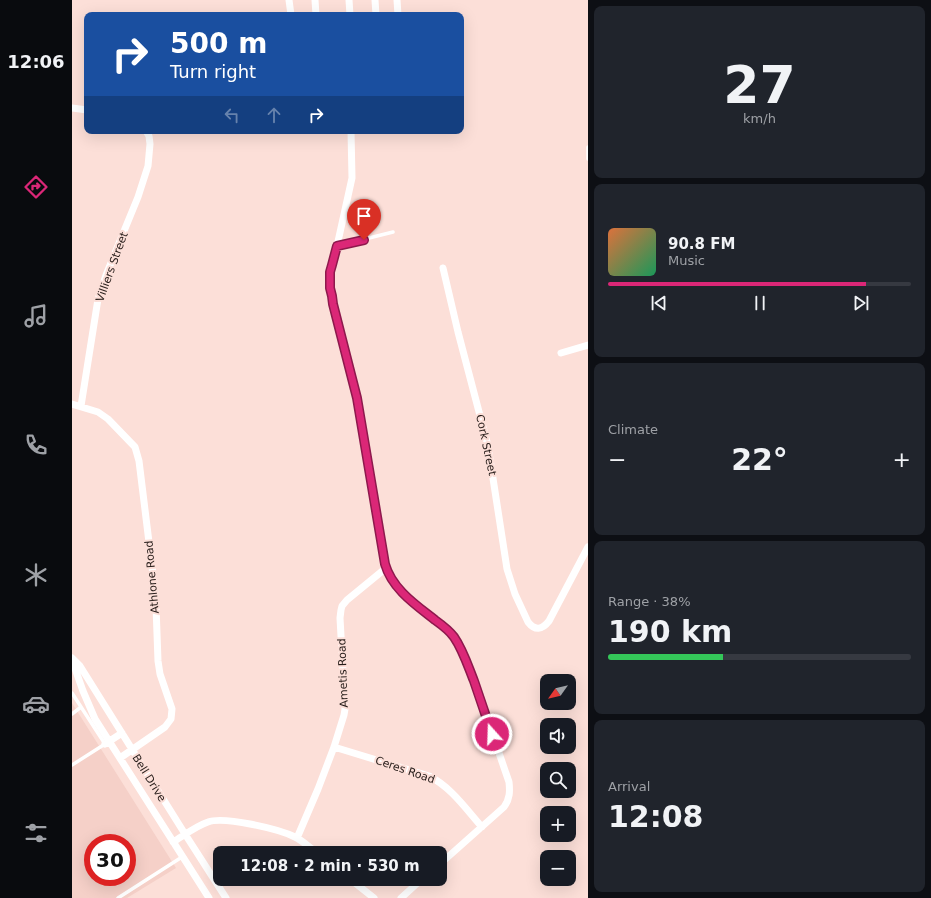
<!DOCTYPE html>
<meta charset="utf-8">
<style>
body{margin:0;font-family:"DejaVu Sans",sans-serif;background:#20242c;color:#f1f3f6;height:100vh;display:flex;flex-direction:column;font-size:15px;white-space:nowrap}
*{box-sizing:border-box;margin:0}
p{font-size:13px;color:#9ea1a6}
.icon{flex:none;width:22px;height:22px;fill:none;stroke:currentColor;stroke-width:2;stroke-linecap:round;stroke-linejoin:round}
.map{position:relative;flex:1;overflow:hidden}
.panel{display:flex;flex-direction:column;gap:6px;padding:6px;background:#0d0f14;width:343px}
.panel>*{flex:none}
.banner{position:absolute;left:12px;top:12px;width:380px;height:122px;border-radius:8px;box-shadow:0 4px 16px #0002;background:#1a4fa0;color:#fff;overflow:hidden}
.needle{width:26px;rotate:236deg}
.tools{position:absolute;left:468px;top:674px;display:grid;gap:8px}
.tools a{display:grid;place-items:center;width:36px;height:36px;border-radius:8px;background:#171b24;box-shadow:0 4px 16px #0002;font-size:20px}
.speed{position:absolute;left:12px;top:834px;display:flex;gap:8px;font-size:20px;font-weight:700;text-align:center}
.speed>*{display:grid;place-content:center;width:52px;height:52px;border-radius:50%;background:#171b24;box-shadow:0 4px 16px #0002;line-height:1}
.speed .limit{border:6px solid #d22;background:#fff;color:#111}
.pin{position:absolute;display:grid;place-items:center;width:34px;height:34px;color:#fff;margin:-41px -17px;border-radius:50% 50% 50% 0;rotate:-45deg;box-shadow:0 0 4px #0007}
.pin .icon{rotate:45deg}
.me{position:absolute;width:44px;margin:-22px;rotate:340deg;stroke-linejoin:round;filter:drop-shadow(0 0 3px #0008)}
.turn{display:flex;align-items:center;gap:14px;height:84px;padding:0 20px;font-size:18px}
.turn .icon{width:52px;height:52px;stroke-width:2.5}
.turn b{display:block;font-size:28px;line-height:34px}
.lanes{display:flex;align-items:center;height:38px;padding:0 20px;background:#0003;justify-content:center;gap:20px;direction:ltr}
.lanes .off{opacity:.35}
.big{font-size:30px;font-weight:600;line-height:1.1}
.panel .tile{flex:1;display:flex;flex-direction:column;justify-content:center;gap:6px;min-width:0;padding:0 14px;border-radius:8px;background:#20242c}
.panel .dial{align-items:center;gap:0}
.dial b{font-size:52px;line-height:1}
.song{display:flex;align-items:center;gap:12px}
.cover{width:48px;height:48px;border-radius:6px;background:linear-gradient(135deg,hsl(20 70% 55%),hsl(150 70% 35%))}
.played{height:4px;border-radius:2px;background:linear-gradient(90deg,#db2777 85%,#363941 85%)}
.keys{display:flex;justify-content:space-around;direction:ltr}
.heat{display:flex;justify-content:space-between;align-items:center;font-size:22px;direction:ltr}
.charge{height:6px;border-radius:3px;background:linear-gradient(90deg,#34c759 38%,#363941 0)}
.trip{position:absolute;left:141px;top:846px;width:234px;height:40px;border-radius:8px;background:#171b24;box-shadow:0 4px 16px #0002;font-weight:600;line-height:40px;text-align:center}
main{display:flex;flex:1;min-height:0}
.tabs{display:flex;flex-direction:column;width:72px;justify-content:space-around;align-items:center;background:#090b0e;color:#9ea1a6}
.tabs .icon{width:28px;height:28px}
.tabs .active{color:#db2777}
.tabs b{font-size:18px;color:#f1f3f6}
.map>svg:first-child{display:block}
.built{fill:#f5d0c8;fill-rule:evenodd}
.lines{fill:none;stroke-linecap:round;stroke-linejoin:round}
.service{stroke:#fff;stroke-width:3.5}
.minor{stroke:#fff;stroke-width:7}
.route-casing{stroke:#8e194d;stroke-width:10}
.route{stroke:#db2777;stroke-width:7}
.labels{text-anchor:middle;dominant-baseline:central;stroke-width:4;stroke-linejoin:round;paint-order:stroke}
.street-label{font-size:11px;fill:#261c19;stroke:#fcdfd8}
</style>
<main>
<nav class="tabs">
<b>12:06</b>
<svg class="icon active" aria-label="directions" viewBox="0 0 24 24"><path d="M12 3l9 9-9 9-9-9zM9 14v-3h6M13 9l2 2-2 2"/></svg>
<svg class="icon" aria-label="music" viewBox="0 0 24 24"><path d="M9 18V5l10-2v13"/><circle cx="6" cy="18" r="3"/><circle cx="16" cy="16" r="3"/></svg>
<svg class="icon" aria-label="phone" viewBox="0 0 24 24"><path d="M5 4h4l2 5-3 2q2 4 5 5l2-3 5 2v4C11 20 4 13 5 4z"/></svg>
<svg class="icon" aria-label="climate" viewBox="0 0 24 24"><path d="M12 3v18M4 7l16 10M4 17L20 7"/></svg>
<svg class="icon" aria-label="car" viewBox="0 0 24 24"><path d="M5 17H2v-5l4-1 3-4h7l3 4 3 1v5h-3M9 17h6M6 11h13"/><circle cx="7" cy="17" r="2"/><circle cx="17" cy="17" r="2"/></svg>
<svg class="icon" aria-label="filters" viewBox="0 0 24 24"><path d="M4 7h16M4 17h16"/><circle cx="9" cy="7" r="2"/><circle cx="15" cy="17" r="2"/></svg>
</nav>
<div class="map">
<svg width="516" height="898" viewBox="0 0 516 898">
<rect width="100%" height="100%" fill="#fcdfd8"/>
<path class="built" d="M0,703l104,165 -49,30h-55zM21,843h34v34h-34z"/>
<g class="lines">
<path class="service" d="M516,147v12
M265,246l56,-14
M0,693l33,51 -33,21
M0,714l9,-7
M46,898l64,-41"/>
<path class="minor" d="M217,0l2,15
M243,0l1,15
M277,0l1,15
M303,0l1,15
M325,0l1,15
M0,108l15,2
M279,131l1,47 -15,68 -5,19 -1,7 -1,16 3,16 24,94 28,166c7,25 31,41 50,56 7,6 15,11 20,19 11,17 17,37 24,56 10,29 20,58 30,87 1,9 1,17 -5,25l-64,57
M371,268l15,64 30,114 19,123 8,25 13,28c7,9 14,8 21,-1l39,-74
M489,353l27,-8
M0,404l26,8 10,7 27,28 4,14 15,122 2,23 2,55 2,13 12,35 -1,10 -6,8 -45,31
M9,406l17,-107 8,-24 32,-78 10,-31 2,-22 -1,-8 -3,-5
M0,658l8,8 105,168 41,64
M0,660l11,31 12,28 114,179
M33,744l17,-11
M262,747l95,29c22,11 37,33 53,51
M225,838l21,-49 16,-42 10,-32 1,-6 -1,-19 -4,-72 1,-8 1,-4 5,-6 39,-32
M101,842c10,-6 23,-16 35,-20 16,-6 71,7 87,15 8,4 15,11 23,16
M278,879l24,19
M329,898l21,-19"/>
</g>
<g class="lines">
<defs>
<path id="route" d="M292,240l-27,6 -5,19 -2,7v16l2,8 1,8 24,94 28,166c7,25 31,41 50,56 7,5 14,10 19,17 9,13 14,29 20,44 6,18 12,35 18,53"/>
</defs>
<use href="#route" class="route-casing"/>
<use href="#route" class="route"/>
</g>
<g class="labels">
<g class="street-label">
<text transform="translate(40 267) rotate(-70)">Villiers Street</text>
<text transform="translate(414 445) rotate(78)">Cork Street</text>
<text transform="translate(80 577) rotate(-95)">Athlone Road</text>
<text transform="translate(271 673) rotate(-92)">Ametis Road</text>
<text transform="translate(333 770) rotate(19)">Ceres Road</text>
<text transform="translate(77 778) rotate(58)">Bell Drive</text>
</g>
</g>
</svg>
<div class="tools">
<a><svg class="needle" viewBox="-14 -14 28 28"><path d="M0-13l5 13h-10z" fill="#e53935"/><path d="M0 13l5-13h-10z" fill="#9ea1a6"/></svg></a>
<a><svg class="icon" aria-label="sound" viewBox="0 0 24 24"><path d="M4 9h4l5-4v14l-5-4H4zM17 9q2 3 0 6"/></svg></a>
<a><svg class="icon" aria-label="search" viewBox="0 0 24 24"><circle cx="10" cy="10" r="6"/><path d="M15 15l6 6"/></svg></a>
<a>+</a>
<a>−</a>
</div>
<div class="speed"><div class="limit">30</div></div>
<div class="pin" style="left:292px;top:240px;background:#d93025"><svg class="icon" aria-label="arrive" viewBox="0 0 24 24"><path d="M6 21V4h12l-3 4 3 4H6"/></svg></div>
<svg class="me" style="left:420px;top:734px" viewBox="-20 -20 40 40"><circle r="17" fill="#db2777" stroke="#fff" stroke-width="3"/><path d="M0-11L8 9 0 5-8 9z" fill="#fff"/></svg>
<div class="trip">12:08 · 2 min · 530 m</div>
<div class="banner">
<div class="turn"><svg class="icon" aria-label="right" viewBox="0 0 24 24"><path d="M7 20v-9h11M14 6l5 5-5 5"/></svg><div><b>500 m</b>Turn right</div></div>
<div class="lanes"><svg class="icon off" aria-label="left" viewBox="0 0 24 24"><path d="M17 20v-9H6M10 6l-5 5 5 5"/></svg><svg class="icon off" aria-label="ahead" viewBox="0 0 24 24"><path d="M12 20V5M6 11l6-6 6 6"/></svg><svg class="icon" aria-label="right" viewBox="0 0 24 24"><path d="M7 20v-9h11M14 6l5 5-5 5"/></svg></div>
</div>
</div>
<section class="panel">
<div class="tile dial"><b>27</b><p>km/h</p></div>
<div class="tile">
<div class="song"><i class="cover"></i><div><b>90.8 FM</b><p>Music</p></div></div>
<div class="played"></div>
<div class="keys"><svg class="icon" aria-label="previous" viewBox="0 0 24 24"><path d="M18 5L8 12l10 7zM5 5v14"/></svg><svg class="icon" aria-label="pause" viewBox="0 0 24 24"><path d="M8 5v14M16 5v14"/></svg><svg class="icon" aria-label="next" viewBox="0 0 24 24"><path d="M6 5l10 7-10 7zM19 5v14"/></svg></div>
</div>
<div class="tile"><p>Climate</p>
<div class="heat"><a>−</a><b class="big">22°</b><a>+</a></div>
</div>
<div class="tile"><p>Range · 38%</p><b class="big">190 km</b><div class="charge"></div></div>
<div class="tile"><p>Arrival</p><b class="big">12:08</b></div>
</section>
</main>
